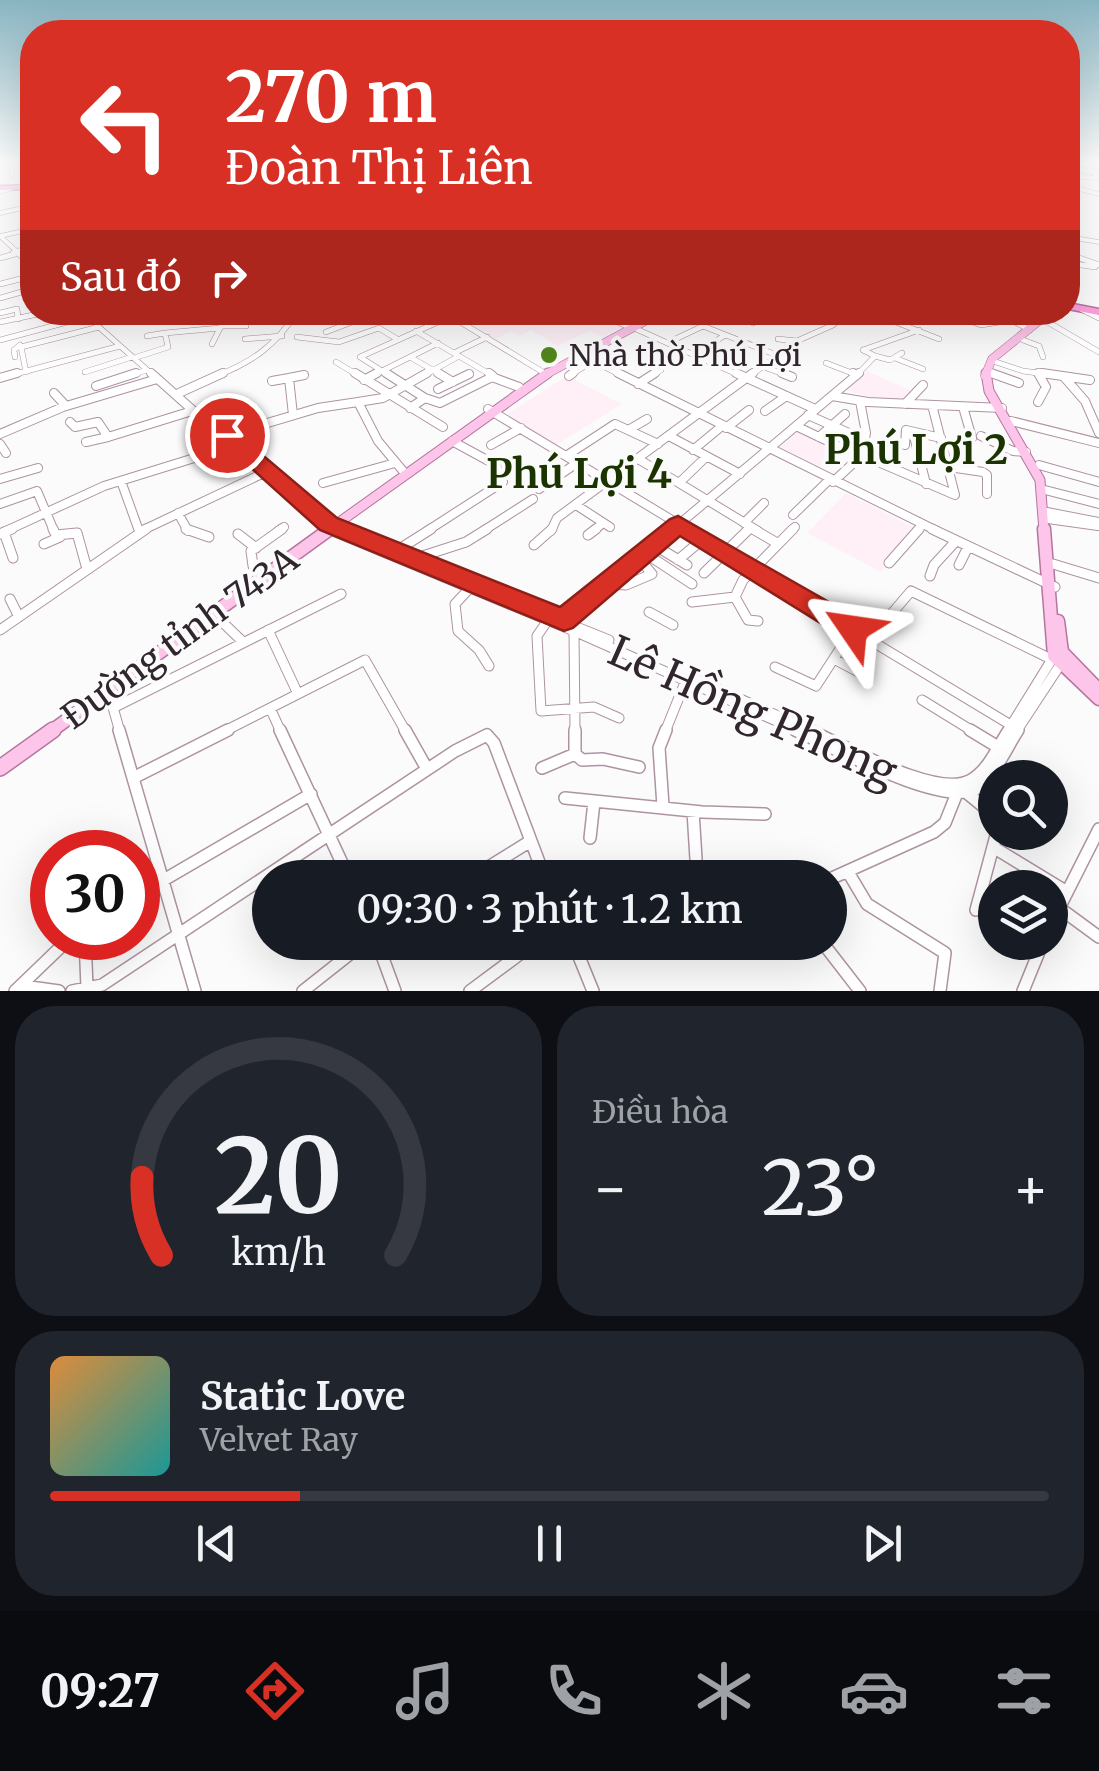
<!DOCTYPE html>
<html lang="vi">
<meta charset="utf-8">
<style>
body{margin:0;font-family:Merriweather,serif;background:#20242c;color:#f1f3f6;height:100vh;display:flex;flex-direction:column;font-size:38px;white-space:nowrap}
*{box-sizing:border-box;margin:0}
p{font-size:32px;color:#9ea1a6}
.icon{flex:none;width:55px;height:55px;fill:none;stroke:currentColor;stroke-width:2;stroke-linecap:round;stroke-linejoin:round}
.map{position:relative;height:991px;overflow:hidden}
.side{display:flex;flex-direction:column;gap:15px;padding:15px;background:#0d0f14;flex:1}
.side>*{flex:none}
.hud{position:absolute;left:20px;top:20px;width:1060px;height:305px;border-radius:40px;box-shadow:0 10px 40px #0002;background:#d93025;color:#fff;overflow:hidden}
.buttons{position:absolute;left:978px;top:760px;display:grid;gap:20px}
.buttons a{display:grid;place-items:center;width:90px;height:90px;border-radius:50%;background:#171b24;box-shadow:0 10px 40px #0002;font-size:50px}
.speed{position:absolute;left:30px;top:830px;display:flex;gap:20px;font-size:50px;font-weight:700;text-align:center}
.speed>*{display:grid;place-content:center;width:130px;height:130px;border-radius:50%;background:#171b24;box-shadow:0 10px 40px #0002;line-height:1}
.speed .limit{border:15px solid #d22;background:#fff;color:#111}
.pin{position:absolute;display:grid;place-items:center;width:85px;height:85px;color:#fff;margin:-42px;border:5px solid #fff;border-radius:50%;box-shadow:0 2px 10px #0007}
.me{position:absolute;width:110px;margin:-55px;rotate:302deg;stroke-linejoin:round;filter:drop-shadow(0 0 8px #0008)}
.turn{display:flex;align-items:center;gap:35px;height:210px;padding:0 40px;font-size:45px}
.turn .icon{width:130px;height:130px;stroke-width:2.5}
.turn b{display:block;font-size:70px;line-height:85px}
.then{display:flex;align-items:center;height:95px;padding:0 40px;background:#0003;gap:20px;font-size:38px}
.big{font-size:75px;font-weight:600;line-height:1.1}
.side .card{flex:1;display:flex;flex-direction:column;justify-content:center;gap:15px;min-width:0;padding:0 35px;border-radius:40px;background:#20242c}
.side .dial{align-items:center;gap:0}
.dial svg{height:260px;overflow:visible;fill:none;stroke:#363941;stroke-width:7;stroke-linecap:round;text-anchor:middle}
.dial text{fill:#f1f3f6;stroke:none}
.song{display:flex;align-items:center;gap:30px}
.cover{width:120px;height:120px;border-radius:15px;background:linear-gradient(135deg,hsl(30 70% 55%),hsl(180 70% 35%))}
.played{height:10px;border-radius:5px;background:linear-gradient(90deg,#d93025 25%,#363941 25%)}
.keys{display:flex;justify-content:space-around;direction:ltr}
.heat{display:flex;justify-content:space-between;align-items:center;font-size:55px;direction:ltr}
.side .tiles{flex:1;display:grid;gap:15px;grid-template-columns:1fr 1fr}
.card:last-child{grid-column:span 2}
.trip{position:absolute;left:252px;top:860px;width:595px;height:100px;border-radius:50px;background:#171b24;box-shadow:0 10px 40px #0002;font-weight:600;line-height:100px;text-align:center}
.tab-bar{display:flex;height:160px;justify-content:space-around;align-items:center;background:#090b0e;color:#9ea1a6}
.tab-bar .icon{width:70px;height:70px}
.tab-bar .selected{color:#d93025}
.tab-bar b{font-size:45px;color:#f1f3f6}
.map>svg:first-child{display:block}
.built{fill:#fff0f8}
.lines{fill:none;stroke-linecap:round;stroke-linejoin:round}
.minor-far4-casing{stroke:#ae93a3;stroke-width:5}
.minor-far3-casing{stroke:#ae93a3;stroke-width:6}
.minor-far2-casing{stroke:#ae93a3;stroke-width:10}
.minor-far1-casing{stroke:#ae93a3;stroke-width:11}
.minor-casing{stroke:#ae93a3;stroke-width:14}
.major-far3-casing{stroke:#b5759e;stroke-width:9}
.major-far2-casing{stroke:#b5759e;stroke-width:11}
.major-far1-casing{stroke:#b5759e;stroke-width:15}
.major-casing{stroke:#b5759e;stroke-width:18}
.highway-casing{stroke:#b5759e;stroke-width:3}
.minor-far4{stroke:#fff;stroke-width:4}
.minor-far3{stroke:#fff;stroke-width:5}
.minor-far2{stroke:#fff;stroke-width:8}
.minor-far1{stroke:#fff;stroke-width:9}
.minor{stroke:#fff;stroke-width:11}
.major-far3{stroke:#fdc5e9;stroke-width:8}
.major-far2{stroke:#fdc5e9;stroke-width:9}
.major-far1{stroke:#fdc5e9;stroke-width:12}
.major{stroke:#fdc5e9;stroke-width:15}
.highway{fill:#fc9fdb;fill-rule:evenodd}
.route{fill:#d93025;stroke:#8d1f18;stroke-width:2.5}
.poi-dot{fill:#52861d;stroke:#fbfbfb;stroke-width:4}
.labels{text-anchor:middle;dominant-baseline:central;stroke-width:8;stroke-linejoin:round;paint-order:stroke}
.far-poi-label{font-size:30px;fill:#31262d;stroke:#fbfbfb;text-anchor:start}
.street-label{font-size:35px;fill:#31262d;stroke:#fbfbfb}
.quarter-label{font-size:40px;font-weight:bold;fill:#1a3301;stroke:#fbfbfb}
.near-street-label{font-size:42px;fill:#31262d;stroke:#fbfbfb}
</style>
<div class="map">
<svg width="1099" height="991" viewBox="0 0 1099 991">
<rect width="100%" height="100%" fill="#fbfbfb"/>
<path class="built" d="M453,313h117l30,13 8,-4 13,5 -18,10 -13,-6 -32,15 -27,-16 -12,6 -8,-5 -15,8z
M867,371l45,20 -7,9h-25l-39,-11z
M567,376l55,28 -66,41 -49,-31z
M799,429l41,19 -22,20 -40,-19z
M846,493l71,36 -36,43 -74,-39z"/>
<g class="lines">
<defs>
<path id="minor-far4" d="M11,163l1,12
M1075,163l23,4
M1068,167l28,6v5
M1068,176l27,2
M1068,186l31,8
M0,192l12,-4
M0,213l32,-7
M0,236l22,20
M0,236l32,-7
M1068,237l31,5
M13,252l19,-5
M1068,254l6,2
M7,256l8,-2"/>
<path id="minor-far3" d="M19,254l13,12
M1068,254l31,11
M0,258l15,-4
M1068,263l27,4
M0,284l32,-8
M0,298l32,-9
M1081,309l18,9
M82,312l72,64
M444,312l102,62
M595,312l34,15
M677,312l22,9
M752,312l8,6 -7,5
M870,312l69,27
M945,312l36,13 30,-5
M0,313l17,-4 1,10
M979,316l20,-3 29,16
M194,319l33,-1
M1046,321l53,31
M0,322l47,-10
M99,323l38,-11
M244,324l9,-12
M221,326h25
M634,328l107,48
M416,331l77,45
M326,332l52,-20
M147,336l18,-3
M297,337l42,5 40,-14 18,11
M245,339l37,-3
M778,339l19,2
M0,340l86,-23
M1023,340l16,6 4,11
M667,343l36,-17 76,30
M212,344l8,-16
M863,350l56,-20
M454,353l33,-16
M577,353l46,23
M875,356l15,4 12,-7
M15,357l-1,-7 6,-5
M137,357l31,-10 -3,-14 55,-5 11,-16
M410,357l33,19
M895,358l28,11
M336,362l23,14
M996,362l27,9 37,5
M710,363l15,-11 -15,-7 15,-10
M826,363l31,12
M764,367l25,9
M26,372l-5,-25 78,-20
M85,372l47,-15
M990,373l9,3
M8,376l112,-30
M128,376l19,-6
M216,376c37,-14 60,-31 81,-64
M299,376l5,-1
M372,376l66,-33
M390,376l-30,-19 89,-40
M423,376l36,-20
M465,376l4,-2
M569,376l24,-15
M651,376l10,-6
M750,376l47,-35 36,-16 14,-13
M856,376l19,-20 -12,-6"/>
<path id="minor-far2" d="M151,373l173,154 10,4
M355,373l88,54
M386,373l39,25 -15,10
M438,373l15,9
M489,373l4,3
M618,373l319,158
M736,373l79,36
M782,373l10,4
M853,373l4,2
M991,373l28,10
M1042,373l48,7
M569,376l4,-3
M1064,377l21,24 14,32
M0,378l17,-5
M289,378l15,-3
M364,380l13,-7
M272,381l17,-3 4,37
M638,384l17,-11
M96,386l40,-13
M438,389l31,-15
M54,393l12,13
M179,393l44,-20
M832,396l36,6 134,6
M425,398l15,5 52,-26 27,10
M860,401l6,32 -4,22 93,40 -23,-90
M358,402l25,-4 44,-25
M1038,402l8,-15 -8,-14
M905,404l18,-19
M963,407l9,31
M488,409l202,122
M199,411l36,-10 3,7
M765,411l20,-14
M808,415l57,25
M1011,421l88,22
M70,422l5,5 23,-5 10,15 84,-26
M796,426l46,22
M726,428l23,-18
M630,429l17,-10
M913,432l13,52
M0,434l63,-27 94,-28
M227,435l91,-27 40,-6 20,39 25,30
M669,436l71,38
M981,436l32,15 13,1
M819,437l26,-23
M86,442l22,-5
M0,444l6,9
M491,445l30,-17
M905,445l1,-15 35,8
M693,450l29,-24
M566,456l49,-32 43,20
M706,457l-27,26 79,48
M638,459l41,24
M1039,465l60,17
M949,467l34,5 4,3v19
M0,479l38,-11
M121,481l18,50
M833,482l29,-27
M323,483l72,-20
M539,489l38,-26
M1045,490l54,14
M0,504l37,-13 17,40
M576,505l34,22
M1047,512l52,10
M178,513l10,18
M793,515l36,-35
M319,518l27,13
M1048,519l50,7
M744,523l20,-20
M6,531l98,-45 129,-40
M141,531l125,-59
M278,531l6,-4
M427,531l76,-49 -7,-17 -44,-24
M483,531l50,-32
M551,531l6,-13 196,-145
M593,531l10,-8
M671,531l188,-158
M747,531l4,-4
M791,531l4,-4
M917,531l5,-6"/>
<path id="minor-far1" d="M53,529l3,6 21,-2 10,36
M186,529l23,8
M328,529l246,102 227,101
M341,529l19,9
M686,529l328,198
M753,529l24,14
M932,529l123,58
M4,532l9,26
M0,534l12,-5
M238,534l18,14
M588,535l8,-6
M44,544l16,-7
M534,545l18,-16
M654,545l33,20
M393,553l38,-24
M645,553l47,31
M410,560l56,-18 21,-13
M678,560l25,-21
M889,563l30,-34
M1053,564l46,14
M959,565l9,-18
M261,572l-8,-6 -2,-15 31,-22
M704,573l45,-44
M930,576l4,-11 22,-24
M470,584l139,56
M609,584l17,1 26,-11 -13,-16
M469,589l-14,15 3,27 21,19 10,16
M735,597l13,23 10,1
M10,599l9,18
M692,602l43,-5 8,-17 50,-51
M649,612l24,13
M214,614l29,28
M548,620l-11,16 4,75 53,-4 25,11
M563,621l111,-92
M0,630l146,-101
M268,630l30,64
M574,631l1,101
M870,639l41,-48 140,68
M834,659l30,16
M775,667l41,19 37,-57
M691,677l123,55
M108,690l12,42
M922,700l52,32
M113,708l228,-114
M270,708l11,24
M223,732l142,-72 41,72
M665,732l21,-52
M1007,732l47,-76
M1016,732l46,-70"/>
<path id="minor" d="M119,730l76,261
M280,730l69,148
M405,730l22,39
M575,730v24l7,6 21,-1 36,8
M795,730c34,15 151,80 183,58 16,-12 29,-41 40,-58
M809,730c35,15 128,70 162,50 18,-10 27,-34 38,-50
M970,730l28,17
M542,768l33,-14
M133,778l95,-48
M967,793l28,23
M565,798l137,14 63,2
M663,806l-4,-58 7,-18
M693,811l3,48
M590,838l4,-36
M993,847l74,45
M848,872l19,32 78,49 -5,38
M471,878l58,-36
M830,879l104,-47 11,-9 12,-30
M138,895l173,-101
M1058,907l41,30
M976,910l21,-78
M1050,926l49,-97
M85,938l2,50
M377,942l18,49
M573,942l20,49
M822,942l38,49
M23,986l36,5
M15,991l55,-53
M72,991l30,-6 353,-234 32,-16 7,8 51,135
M303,991l62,-49
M470,991l66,-49
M1023,991l20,-49"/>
<path id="major-far3" d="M543,376l119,-64
M985,376l7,-17 58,-47"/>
<path id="major-far2" d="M986,373l3,18 51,89 4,51
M327,531l221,-158"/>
<path id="major-far1" d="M1044,529l10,127 45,43
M1058,621l4,31 37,38
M50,732l280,-203"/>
<path id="major" d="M0,768l53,-38"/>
<path id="highway" d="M32,185v4l-32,1v-4z
M1068,303l31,6v6l-31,-6z"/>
</defs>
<use href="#minor-far4" class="minor-far4-casing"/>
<use href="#minor-far3" class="minor-far3-casing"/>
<use href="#minor-far2" class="minor-far2-casing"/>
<use href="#minor-far1" class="minor-far1-casing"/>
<use href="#minor" class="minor-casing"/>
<use href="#major-far3" class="major-far3-casing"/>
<use href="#major-far2" class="major-far2-casing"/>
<use href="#major-far1" class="major-far1-casing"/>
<use href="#major" class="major-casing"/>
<use href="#highway" class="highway-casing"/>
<use href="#minor-far4" class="minor-far4"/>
<use href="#minor-far3" class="minor-far3"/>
<use href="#minor-far2" class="minor-far2"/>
<use href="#minor-far1" class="minor-far1"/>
<use href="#minor" class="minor"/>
<use href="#major-far3" class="major-far3"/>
<use href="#major-far2" class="major-far2"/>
<use href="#major-far1" class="major-far1"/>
<use href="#major" class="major"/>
<use href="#highway" class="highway"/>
</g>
<linearGradient id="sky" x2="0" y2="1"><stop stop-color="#88b4c1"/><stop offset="0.54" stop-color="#fdfdfd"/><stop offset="1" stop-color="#fdfdfd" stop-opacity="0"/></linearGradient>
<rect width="1099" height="301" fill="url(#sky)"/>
<path class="route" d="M227,429l7,2 103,87 223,89 110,-88 8,-3 184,105 4,8 -4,8 -9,3 -10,-3 -163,-101 -107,92 -9,3 -244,-101 -100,-90 -3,-5 3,-4z"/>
<circle class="poi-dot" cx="549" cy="355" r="10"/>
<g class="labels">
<g class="far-poi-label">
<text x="569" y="355">Nhà thờ Phú Lợi</text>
</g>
<g class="street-label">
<text transform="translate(180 638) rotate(-36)">Đường tỉnh 743A</text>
</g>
<g class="quarter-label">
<text x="916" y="450">Phú Lợi 2</text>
<text x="579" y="474">Phú Lợi 4</text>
</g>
<g class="near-street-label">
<text transform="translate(753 711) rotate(24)">Lê Hồng Phong</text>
</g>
</g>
</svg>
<div class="buttons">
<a><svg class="icon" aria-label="search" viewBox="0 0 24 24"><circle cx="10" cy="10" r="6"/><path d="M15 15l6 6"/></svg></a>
<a><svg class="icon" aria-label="layers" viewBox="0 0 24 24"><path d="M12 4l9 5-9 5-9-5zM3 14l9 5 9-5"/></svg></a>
</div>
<div class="speed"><div class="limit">30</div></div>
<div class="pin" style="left:227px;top:435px;background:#d93025"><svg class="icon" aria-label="arrive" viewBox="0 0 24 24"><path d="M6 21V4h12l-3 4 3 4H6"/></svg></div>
<svg class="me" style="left:853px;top:629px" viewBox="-20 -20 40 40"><path d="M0-17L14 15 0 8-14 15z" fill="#d93025" stroke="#fff" stroke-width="4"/></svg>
<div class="trip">09:30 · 3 phút · 1.2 km</div>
<div class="hud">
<div class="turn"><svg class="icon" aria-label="left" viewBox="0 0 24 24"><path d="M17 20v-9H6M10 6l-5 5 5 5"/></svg><div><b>270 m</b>Đoàn Thị Liên</div></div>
<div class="then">Sau đó<svg class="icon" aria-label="right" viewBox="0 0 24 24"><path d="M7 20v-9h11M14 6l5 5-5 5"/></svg></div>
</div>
</div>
<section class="side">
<div class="tiles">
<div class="card dial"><svg viewBox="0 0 100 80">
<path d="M14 69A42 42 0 1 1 86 69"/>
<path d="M14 69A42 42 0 0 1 8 45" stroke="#d93025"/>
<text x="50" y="56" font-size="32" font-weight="700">20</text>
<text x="50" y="72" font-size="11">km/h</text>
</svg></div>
<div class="card"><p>Điều hòa</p>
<div class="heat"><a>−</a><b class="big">23°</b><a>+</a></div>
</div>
<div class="card">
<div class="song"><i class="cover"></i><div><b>Static Love</b><p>Velvet Ray</p></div></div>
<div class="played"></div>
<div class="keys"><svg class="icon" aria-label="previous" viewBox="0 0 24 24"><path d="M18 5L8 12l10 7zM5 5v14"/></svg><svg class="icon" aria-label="pause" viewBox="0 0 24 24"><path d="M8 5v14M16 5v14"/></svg><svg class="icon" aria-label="next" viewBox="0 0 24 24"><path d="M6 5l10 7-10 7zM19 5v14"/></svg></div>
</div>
</div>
</section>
<nav class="tab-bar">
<b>09:27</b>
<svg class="icon selected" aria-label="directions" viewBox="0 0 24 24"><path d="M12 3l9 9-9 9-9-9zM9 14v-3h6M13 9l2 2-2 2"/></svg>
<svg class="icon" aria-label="music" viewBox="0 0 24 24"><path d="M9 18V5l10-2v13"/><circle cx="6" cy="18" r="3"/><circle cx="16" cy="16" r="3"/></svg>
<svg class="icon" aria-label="phone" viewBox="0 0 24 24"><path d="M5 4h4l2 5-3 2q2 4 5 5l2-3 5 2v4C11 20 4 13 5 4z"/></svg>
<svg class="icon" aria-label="climate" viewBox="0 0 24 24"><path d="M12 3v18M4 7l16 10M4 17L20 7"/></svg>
<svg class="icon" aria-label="car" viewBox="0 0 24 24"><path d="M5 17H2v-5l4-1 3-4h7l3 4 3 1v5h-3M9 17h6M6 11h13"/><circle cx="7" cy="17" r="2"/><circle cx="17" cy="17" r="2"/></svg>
<svg class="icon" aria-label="filters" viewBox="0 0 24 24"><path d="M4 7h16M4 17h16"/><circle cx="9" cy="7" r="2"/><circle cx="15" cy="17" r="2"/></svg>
</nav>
